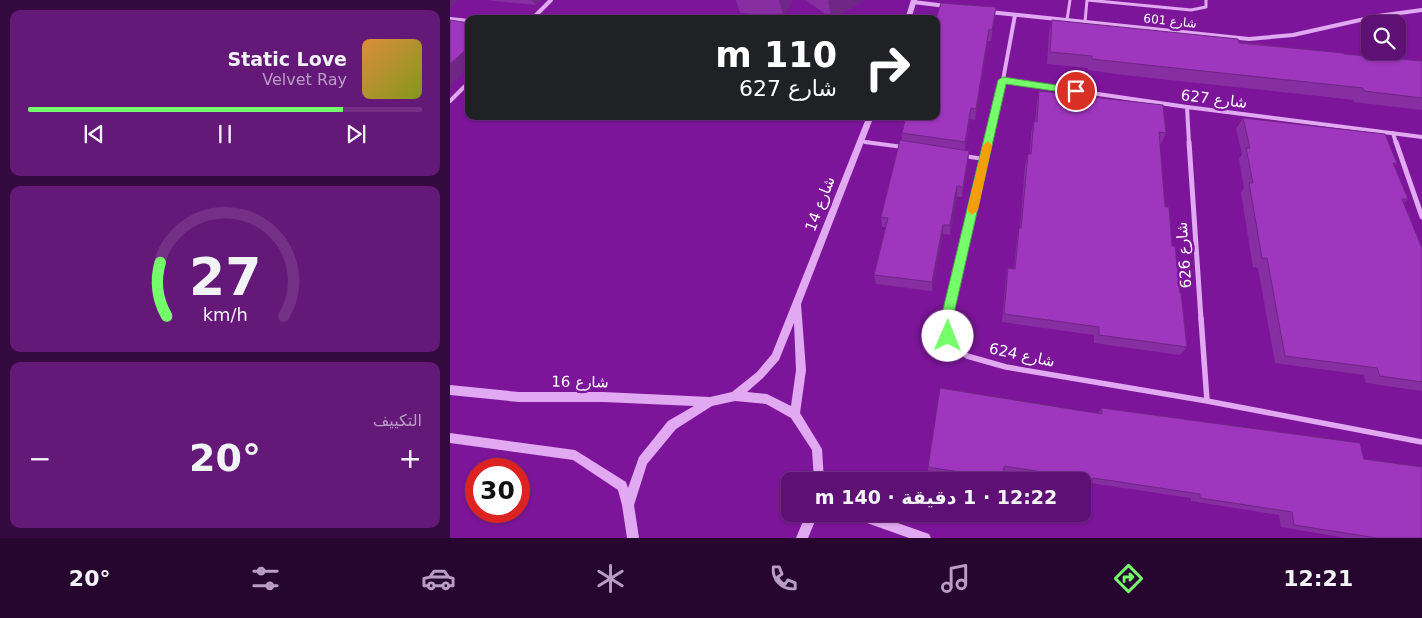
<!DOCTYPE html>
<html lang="ar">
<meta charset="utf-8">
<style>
body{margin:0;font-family:"DejaVu Sans",Cairo,sans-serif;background:#641979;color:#f1f3f6;direction:rtl;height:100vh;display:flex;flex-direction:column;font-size:19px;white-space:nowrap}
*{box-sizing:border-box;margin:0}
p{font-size:16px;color:#b99dc5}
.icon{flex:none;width:28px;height:28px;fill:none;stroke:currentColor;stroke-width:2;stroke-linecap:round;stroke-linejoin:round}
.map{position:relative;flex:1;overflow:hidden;direction:ltr}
.panel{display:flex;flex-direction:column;gap:10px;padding:10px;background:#340940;width:450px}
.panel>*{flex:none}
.banner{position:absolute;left:15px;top:15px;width:475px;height:105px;border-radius:10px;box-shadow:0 1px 4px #0004,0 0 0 1px #733086;direction:rtl;background:#202124;color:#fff;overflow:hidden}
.buttons{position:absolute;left:911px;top:15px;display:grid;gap:10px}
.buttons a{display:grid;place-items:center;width:45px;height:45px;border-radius:10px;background:#5e1074;box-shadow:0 1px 4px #0004,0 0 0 1px #733086;font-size:25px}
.speed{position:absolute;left:15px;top:458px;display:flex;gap:10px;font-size:25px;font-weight:700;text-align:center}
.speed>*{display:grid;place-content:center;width:65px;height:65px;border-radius:50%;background:#5e1074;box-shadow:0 1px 4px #0004,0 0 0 1px #733086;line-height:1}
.speed .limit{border:8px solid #d22;background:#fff;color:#111}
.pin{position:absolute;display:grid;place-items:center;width:42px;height:42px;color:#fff;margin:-21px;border:2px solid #fff;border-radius:50%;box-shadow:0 1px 5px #0007}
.me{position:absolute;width:55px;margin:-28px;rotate:1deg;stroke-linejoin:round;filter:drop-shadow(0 0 4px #0008)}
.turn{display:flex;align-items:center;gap:18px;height:105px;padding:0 20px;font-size:22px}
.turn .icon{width:65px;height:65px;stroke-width:2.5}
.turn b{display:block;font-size:35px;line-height:42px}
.big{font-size:38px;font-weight:600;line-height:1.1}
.panel .tile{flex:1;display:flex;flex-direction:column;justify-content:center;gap:8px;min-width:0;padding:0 18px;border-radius:10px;background:#641979}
.panel .dial{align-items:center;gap:0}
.dial svg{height:130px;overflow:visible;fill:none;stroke:#733086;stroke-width:7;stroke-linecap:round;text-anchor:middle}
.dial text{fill:#f1f3f6;stroke:none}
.song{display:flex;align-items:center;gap:15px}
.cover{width:60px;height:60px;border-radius:8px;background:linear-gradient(135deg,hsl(30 70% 55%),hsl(70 70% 35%))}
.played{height:5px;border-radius:2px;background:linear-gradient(90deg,#75ff6b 80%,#733086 80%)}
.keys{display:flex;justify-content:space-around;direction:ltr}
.heat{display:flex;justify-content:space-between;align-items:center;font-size:28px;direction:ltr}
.trip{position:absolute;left:331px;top:472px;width:310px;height:50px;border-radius:10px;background:#5e1074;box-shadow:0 1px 4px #0004,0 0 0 1px #733086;font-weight:600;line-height:50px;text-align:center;direction:rtl}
.tabs{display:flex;height:80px;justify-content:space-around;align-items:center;background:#26062e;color:#b99dc5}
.tabs .icon{width:35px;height:35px}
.tabs .active{color:#75ff6b}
.tabs b{font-size:22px;color:#f1f3f6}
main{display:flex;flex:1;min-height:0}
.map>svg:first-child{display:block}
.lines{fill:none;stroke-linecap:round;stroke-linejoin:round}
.service-far1{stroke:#e1a9f2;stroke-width:3}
.service{stroke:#e1a9f2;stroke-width:4}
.minor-far2{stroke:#e1a9f2;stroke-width:4}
.minor-far1{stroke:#e1a9f2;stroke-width:5}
.minor{stroke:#e1a9f2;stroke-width:5.5}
.tertiary{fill:#e1a9f2;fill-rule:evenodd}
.wall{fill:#882ea3}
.shaded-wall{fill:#6f2685}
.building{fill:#9e36be;stroke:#6f2685}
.route{fill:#75ff6b;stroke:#4ca646}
.slow{fill:#f59e0b}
.labels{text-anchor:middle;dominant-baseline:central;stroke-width:5;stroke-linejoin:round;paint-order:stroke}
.far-street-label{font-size:12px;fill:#fff;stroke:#7d159a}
.street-label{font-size:15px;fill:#fff;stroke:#7d159a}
</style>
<main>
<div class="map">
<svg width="972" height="538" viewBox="0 0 972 538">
<rect width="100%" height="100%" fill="#7d159a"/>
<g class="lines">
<path class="service-far1" d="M637,0l104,10 15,-3v-7
M617,20l3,-20
M635,22l2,-22
M411,141l13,2"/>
<path class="service" d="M415,142l38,5
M514,156l20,3"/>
<path class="minor-far2" d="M463,2l33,4
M539,12l260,27 44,-4 85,-19 44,-6
M0,19l19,2
M82,19l19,-19
M553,80l184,27 235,30
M0,101l19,-19
M737,107l2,36
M943,133l3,10
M538,143l15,-63 12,-65"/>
<path class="minor-far1" d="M739,142l12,177
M946,142l26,75
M497,319l42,-177"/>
<path class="minor" d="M497,318l2,18 6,10 12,10 39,11 201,34 215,41
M751,318l6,83"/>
<path class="tertiary" d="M461,0h6l-6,19h-6z
M417,116h7l-73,188 5,66 -6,43 22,36 2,32h-10l-2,-31 -21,-32 -25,-14 -31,-3 -23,5 -36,23 -29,35 -13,41 5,33h-12l-5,-33 -4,-15 -45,-30 -123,-17v-10l125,17 51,32 2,6 11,-31 29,-36 26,-15 -91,-4h-84l-69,-7v-10l69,7h84l107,5 22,-5 25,-20 15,-18zM344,323l2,47 -5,36 -24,-12 -20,-2 16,-14 16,-18z
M356,514h12l-10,24h-12z
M401,514h21l57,20 2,4h-22l-56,-20z"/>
</g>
<path class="wall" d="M36,0h55l-5,5z
M286,0h56l-8,17 -44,-4z
M356,0h59l-33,19z
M546,7l-5,34h-3l-13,79 -5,-1 -5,31 3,12 -6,35h-5l-7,38 -7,-1 -11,57 -56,-7 -2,-9 12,-48h-4l-1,-10 21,-77v-7z
M602,20l292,34 78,7v49l-68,-8v-2l-230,-25 -36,-5v-2l-41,-4 2,-32z
M589,91l127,42 -5,11h-1l5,63 15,86 7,54 -7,8 -86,-12v-8l-92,-13 4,-45 2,-9 6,1 3,-31 2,-10h1l5,-63 3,-11h2l1,-22 3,-11h1l2,-19z
M793,118l154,45 -3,3 14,33 -4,4 18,45v143l-56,-8 -2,-8 -89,-12 -17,-95 -5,-1 -12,-74 3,-5 -5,-29 3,-5 -6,-25z
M652,408l262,51 58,79h-76l-65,-11 -2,-12 -88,-14v-3l-101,-15 -2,1 -6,-1v-2h-12l-67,-10v8l-1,2h-15l-59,-9v-5l170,-54z"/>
<path class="shaded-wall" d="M0,0h9l-9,8z
M82,0h9l-5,5z
M329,0h13l-8,17z
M381,0h34l-33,19 -4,-18z
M539,29l-1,12 -13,79 1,-11z
M19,47v20l-19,19v-22z
M521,108l-1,11 -6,33 1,-10z
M519,151l-1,11 -6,35 1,-10z
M507,186v11l-7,38v-10z
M493,225v9l-11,57v-9z"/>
<path class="building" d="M491,3l55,4 -4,23 -3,-1 -13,80 -5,-1 -6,34 -63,-9 4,-17h30v-97z
M0,20l19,3v24l-19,17z
M602,20l186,19 1,4 105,10v1l78,7v37l-58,-7 -1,-3 -235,-25 -36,-4v-3l-42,-4z
M589,91l124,14 3,28 -7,-1 6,75h4l3,39h3l5,47h1l6,54 -88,-12v-8l-95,-13 4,-46 7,1 4,-41h2l7,-74h3l3,-33 3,1z
M793,118l142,16 12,29h-4l15,36h-6l20,49v134l-42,-6 -3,-8 -92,-12 -18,-98h-5l-13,-75h4l-7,-35h4z
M450,140l69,11 -6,36 -6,-1 -7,39h-7l-11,57 -58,-7 14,-57 -7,-1z
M490,388l162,26v-6l258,35 4,16 58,8v71h-45l-83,-13 -2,-13 -92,-14v-4l-107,-16v2l-89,-14 -1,13 -75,-12z"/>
<path class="route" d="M553,77l73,11 5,3 -5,3 -70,-10 -53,234 2,18 -2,3 -5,2 -4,-2 -3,-21 57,-238z"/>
<path class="slow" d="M538,141l4,4 -14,65 -6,5 -5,-5 16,-65z"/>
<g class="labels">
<g class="far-street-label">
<text transform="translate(720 21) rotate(6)">شارع 601</text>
</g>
<g class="street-label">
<text transform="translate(764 99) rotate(7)">شارع 627</text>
<text transform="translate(370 204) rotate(-69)">شارع 14</text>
<text transform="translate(734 255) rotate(-94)">شارع 626</text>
<text transform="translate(572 355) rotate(12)">شارع 624</text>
<text transform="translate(130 382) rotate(1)">شارع 16</text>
</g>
</g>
</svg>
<div class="buttons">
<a><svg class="icon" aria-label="search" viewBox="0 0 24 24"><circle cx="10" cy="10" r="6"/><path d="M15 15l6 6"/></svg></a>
</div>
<div class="speed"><div class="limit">30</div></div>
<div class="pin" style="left:626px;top:91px;background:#d93025"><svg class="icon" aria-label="arrive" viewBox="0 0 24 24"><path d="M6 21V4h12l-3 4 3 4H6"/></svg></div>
<svg class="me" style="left:498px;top:336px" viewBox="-20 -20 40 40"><circle r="19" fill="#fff"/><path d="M0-13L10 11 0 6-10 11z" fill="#75ff6b"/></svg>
<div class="trip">12:22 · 1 دقيقة · 140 m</div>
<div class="banner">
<div class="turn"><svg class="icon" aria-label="right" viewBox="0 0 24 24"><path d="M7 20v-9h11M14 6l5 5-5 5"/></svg><div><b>110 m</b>شارع 627</div></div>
</div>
</div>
<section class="panel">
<div class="tile">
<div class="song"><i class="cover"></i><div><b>Static Love</b><p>Velvet Ray</p></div></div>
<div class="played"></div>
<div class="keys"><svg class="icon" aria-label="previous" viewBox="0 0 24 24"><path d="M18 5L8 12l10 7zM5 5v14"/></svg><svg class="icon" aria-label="pause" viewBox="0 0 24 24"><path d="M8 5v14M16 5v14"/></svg><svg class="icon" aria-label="next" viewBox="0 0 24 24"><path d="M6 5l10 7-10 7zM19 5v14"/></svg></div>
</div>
<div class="tile dial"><svg viewBox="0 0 100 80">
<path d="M14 69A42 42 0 1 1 86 69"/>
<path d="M14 69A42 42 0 0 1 10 36" stroke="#75ff6b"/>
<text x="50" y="56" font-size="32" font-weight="700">27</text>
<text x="50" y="72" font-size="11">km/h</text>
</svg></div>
<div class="tile"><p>التكييف</p>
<div class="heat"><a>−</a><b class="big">20°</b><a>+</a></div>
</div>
</section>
</main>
<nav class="tabs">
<b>12:21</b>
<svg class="icon active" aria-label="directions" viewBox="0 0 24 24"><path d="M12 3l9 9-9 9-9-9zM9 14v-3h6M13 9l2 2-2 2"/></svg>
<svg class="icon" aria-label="music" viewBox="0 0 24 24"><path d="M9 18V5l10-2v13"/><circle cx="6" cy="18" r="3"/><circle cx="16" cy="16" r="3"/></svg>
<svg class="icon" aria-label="phone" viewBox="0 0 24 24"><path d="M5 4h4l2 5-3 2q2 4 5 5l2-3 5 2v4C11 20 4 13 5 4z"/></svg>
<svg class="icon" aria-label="climate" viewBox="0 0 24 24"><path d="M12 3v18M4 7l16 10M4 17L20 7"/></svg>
<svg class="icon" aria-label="car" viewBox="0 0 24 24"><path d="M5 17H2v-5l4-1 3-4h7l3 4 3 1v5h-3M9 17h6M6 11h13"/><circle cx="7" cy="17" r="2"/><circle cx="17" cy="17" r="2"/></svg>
<svg class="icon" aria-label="filters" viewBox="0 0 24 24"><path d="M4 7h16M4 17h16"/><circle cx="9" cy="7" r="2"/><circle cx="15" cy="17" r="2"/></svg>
<b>20°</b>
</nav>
